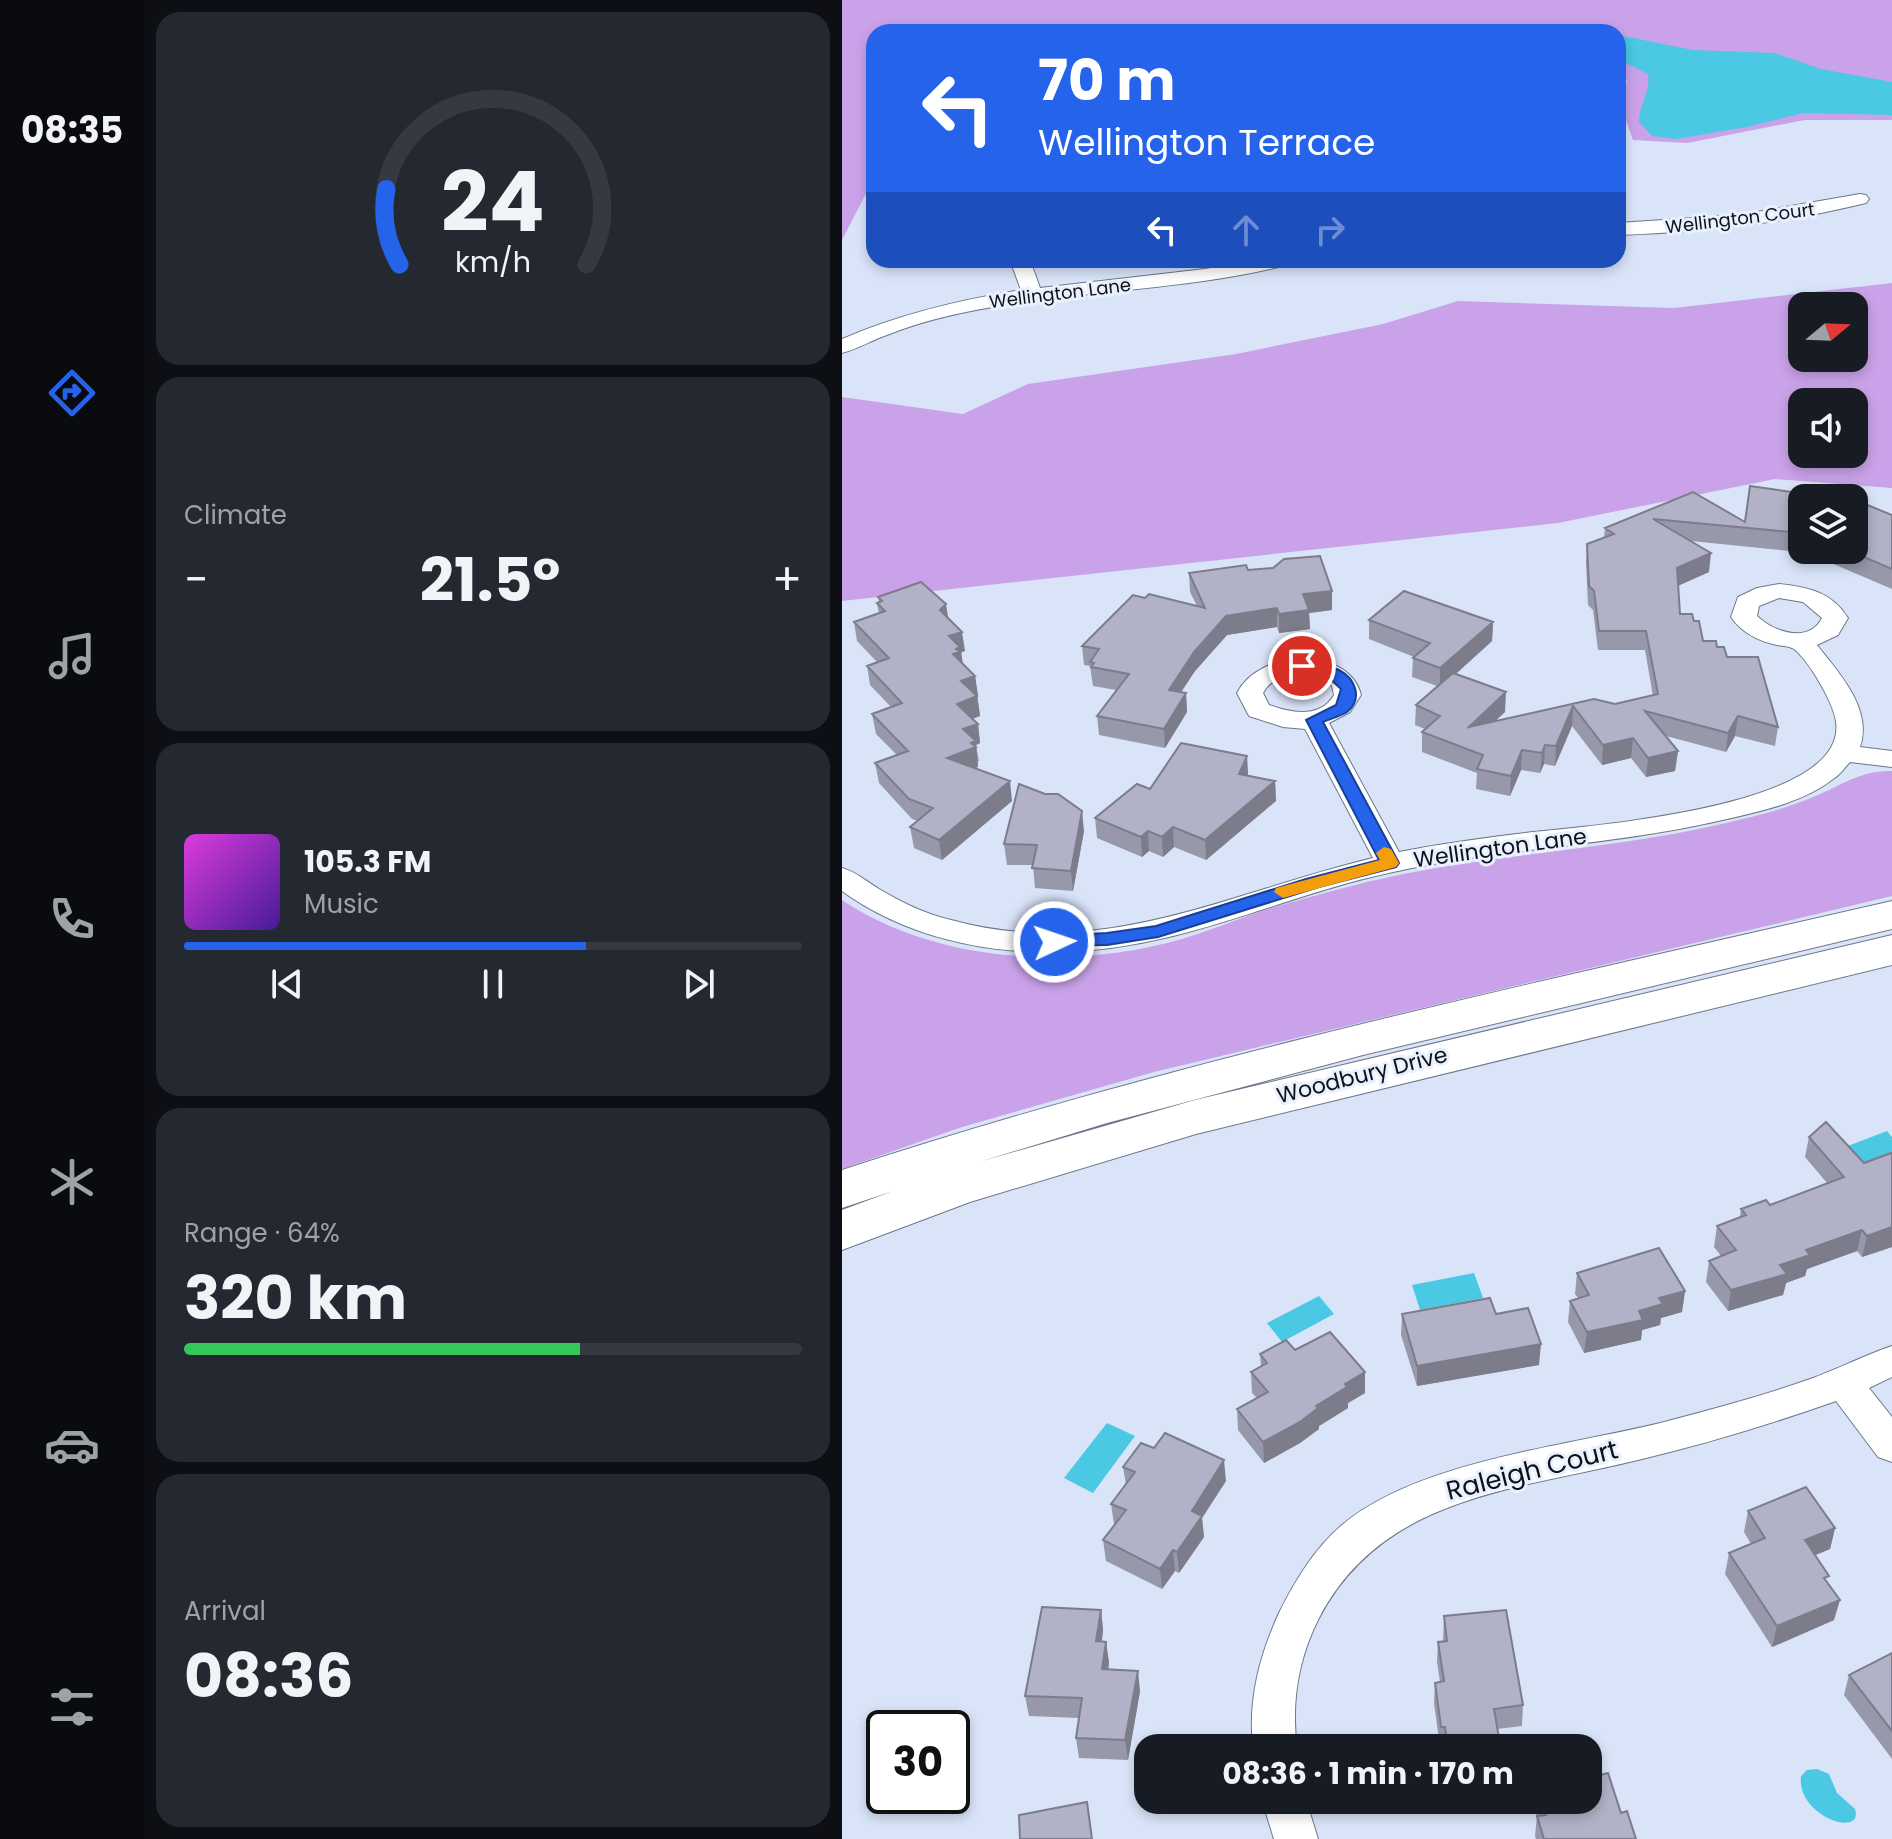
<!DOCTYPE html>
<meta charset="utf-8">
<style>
body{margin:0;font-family:Poppins,sans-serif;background:#242831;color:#f1f3f6;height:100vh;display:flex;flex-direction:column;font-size:30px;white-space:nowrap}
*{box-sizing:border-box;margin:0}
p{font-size:26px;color:#9ea1a6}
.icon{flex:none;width:44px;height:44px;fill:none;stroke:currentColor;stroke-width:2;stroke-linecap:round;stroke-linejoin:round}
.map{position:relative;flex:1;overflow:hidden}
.details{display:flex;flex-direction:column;gap:12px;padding:12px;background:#0d0f14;width:698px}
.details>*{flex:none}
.banner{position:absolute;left:24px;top:24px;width:760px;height:244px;border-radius:24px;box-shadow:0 4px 12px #0003;background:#2563eb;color:#fff;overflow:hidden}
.needle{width:52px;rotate:71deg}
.controls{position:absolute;left:946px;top:292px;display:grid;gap:16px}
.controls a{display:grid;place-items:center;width:80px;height:80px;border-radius:16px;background:#171b24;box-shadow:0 4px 12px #0003;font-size:40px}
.speed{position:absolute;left:24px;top:1710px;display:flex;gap:16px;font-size:40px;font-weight:700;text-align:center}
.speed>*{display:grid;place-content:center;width:104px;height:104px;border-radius:50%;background:#171b24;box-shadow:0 4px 12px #0003;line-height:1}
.speed .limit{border:4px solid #111;border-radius:12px;background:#fff;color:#111}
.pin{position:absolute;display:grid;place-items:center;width:68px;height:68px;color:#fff;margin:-34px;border:4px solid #fff;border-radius:50%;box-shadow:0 2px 8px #0007}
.me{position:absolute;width:88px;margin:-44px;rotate:87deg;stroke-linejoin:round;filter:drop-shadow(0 0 6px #0008)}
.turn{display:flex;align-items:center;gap:28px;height:168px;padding:0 40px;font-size:36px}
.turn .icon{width:104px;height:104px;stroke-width:2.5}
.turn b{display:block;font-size:56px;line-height:68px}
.lanes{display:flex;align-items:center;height:76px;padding:0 40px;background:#0003;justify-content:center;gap:40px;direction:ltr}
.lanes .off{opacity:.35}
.big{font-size:60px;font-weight:700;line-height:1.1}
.details .widget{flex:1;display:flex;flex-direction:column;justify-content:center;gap:12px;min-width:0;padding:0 28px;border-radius:24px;background:#242831}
.details .dial{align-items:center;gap:0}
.dial svg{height:208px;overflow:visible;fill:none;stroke:#363941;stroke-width:7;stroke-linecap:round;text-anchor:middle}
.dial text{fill:#f1f3f6;stroke:none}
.song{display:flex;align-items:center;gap:24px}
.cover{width:96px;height:96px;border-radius:12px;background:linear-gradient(135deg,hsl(300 70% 55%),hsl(260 70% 35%))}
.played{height:8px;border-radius:4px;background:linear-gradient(90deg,#2563eb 65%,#363941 65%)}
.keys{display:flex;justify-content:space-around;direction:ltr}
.heat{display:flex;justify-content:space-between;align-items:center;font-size:44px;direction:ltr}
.charge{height:12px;border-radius:6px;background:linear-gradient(90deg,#34c759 64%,#363941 0)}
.trip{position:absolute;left:292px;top:1734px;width:468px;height:80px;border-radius:24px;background:#171b24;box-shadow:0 4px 12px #0003;font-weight:700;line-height:80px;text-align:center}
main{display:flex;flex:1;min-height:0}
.tab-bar{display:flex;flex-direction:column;width:144px;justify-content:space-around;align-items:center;background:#090b0e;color:#9ea1a6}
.tab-bar .icon{width:56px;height:56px}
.tab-bar .on{color:#2563eb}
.tab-bar b{font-size:36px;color:#f1f3f6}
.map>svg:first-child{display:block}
.green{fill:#caa2e9;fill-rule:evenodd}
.water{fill:#4bc8e3}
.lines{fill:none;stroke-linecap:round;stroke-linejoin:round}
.street-casing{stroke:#6d7789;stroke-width:2}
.secondary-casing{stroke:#6d7789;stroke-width:2}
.street{fill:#fff;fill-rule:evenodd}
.secondary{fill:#fff;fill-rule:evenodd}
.wall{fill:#9898ab}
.shaded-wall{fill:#7c7c8b}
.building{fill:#b1b1c7;stroke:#7c7c8b;stroke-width:2}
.route{fill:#2563eb;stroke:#184099;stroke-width:2}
.slow{fill:#f59e0b}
.labels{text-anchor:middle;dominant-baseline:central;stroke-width:6;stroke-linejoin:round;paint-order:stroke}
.far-street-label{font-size:18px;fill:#0d1118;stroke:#eaf1fe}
.street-label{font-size:22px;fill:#0d1118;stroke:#eaf1fe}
.near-street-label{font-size:26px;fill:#0d1118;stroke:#eaf1fe}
</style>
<main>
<nav class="tab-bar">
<b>08:35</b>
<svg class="icon on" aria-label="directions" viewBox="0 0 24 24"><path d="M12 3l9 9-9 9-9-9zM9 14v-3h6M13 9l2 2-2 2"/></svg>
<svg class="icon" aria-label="music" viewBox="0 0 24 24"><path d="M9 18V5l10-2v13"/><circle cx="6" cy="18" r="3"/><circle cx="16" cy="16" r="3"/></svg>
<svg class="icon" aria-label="phone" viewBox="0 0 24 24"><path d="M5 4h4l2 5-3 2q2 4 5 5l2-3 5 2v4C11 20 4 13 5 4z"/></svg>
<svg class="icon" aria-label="climate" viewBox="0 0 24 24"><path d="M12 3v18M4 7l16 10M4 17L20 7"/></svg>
<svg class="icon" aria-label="car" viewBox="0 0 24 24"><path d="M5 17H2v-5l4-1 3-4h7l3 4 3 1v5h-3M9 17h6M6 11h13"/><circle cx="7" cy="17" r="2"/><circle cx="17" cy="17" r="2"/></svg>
<svg class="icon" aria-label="filters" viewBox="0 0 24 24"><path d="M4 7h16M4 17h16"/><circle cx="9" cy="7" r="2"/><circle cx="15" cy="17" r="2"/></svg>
</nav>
<section class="details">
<div class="widget dial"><svg viewBox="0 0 100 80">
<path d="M14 69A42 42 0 1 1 86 69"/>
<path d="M14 69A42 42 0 0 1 9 40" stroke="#2563eb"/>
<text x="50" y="56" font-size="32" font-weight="700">24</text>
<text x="50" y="72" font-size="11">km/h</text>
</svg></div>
<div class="widget"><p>Climate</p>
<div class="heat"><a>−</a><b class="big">21.5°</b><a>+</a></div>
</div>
<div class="widget">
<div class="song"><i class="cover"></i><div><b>105.3 FM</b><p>Music</p></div></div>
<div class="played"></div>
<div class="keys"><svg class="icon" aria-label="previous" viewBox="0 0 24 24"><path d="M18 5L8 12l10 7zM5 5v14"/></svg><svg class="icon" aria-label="pause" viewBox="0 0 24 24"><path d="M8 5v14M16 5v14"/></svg><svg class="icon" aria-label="next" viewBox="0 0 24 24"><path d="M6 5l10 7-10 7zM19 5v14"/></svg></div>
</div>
<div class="widget"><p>Range · 64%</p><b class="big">320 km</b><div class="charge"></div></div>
<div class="widget"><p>Arrival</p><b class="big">08:36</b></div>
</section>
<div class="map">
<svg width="1050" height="1839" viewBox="0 0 1050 1839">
<rect width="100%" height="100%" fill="#d9e4f9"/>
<path class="green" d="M0,0h1050v120h-87l-118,23 -54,-3 -12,-34 6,-25 -9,-5v-44h-744v146l-32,62z
M1050,283v205l-117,-9 -217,44 -716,78v-204l121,17 65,-30 208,-30 147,-30 75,-23 216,7zM960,306h52v52h-52zM960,402h52v52h-52z
M1050,771v125l-738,176 -192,55 -120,42v-269c96,64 231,70 340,39 27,-8 53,-19 80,-28 46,-14 93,-27 141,-37 107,-21 216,-26 323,-51 29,-7 59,-14 87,-26 28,-11 47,-27 79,-26z"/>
<path class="water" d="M776,35l75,15 81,3 47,16 71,13v33l-89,-2 -56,14 -71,12 -24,-3 -13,-14c0,-17 12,-31 9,-48l-30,-15z
M1045,1131l5,6v16l-36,14 -16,-18z
M632,1273l9,25 -63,12 -8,-25z
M477,1296l15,18 -52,28 -15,-19z
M265,1423l28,13 -42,57 -29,-15z
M975,1769l12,5 8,19 18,16c9,30 -59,7 -54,-33l6,-6z"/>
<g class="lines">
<defs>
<path id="street" d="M1018,194l6,1 3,4 -3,4c-81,20 -164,29 -248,32v-12l122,-8z
M168,260h20l10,28 165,-19 55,-9h33l-3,4c-97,26 -198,25 -297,43 -36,6 -71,14 -106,28 -15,5 -29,14 -45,18v-14c58,-25 117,-39 179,-49z
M937,584c29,3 53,8 69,34l-10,17 -21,10c22,28 56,64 43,102l32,4v16l-42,-5c-5,5 -10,13 -17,17 -29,23 -71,32 -106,40 -110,26 -224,29 -334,53 -117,25 -209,77 -334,80 -75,2 -155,-16 -217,-61v-23c14,4 24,13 37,21 22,13 46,25 72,31 152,42 279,-28 422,-62l-68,-129 -22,-2 -34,-11 -12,-23c23,-45 112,-47 124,2l-11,17 -21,11 70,129c41,-8 84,-14 126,-19 58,-7 323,-24 311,-111 -2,-19 -27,-61 -42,-73 -4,-3 -12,-3 -17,-4 -19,-4 -35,-12 -46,-28l7,-20 19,-9zM937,598l24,4 19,16c-13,26 -48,14 -65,-2l2,-10zM460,674l19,4 11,8 2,9c-14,24 -43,18 -65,10l-6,-12c8,-15 23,-18 39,-19z
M1050,1346v31l-23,11 23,29v45l-14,-5 -42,-56c-65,23 -131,43 -198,59 -121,30 -255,35 -319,158 -21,41 -28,85 -22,130h-44c-5,-48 6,-91 26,-135 16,-32 35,-64 63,-88 77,-65 229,-79 326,-104 49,-13 98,-26 145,-43 27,-10 52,-23 79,-32z
M420,1800h44l12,39h-44z"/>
<path id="secondary" d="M1050,901v28l-529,126 -256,68 -128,39 216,-62 697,-165v30l-696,169 -226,68 -128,48v-40l51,-19 -51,17v-38c344,-113 698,-188 1050,-269z"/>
</defs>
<use href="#street" class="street-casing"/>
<use href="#secondary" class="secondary-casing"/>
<use href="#street" class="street"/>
<use href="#secondary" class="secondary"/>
</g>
<path class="wall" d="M851,492l52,30 57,6 -3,24 -108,-11 18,31 -31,14 2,28 14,7 9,20 14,6 10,10 51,70 -3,19 -40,-10 -9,16 -60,-16 12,15 -3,20 -29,6 -15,-19 -29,7 -30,-39 -17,40 -11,-2 -4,9 -19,-3 -11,26 -34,-7 1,-16 -55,-21v-20l3,-3 -10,-4 1,-20 21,-19 -25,-9 1,-19 1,-1 -45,-18v-19l124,2 -1,19 -36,33 49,38 -10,9 99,-22 21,5 38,-8 -8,-46h-47l-5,-40 -5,-5 -2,-42 1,-19 17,-6 1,-10z
M1050,515v74l-89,-38 51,-1z
M406,570l84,40 -23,3 1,16 -31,4 -2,-6 -50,8 -32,36 -14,21 5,1 1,19 -22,36 -66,-13 -2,-19 19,-26 -23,-4 -3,-20 -6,-1 -2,-19 63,-48 52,8 -7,-14 -1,-19z
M36,597l70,21 17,33 -4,1 2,12 12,12 5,40 -8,3 6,5 2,19 -4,2 3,16h-1v6l-3,1 37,33 -70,59 -28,-12 -4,-21 8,-6 -6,-2 -33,-36 -4,-20 22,-8 -21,-21 -4,-20 19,-7 -21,-22 -3,-19 10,-4 -20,-21 -3,-19 25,-8 -2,-11 2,-1z
M405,756l1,20 27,5 1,20 -70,59 -32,-13 -11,10 -14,-6 -7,6 -45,-19 -2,-20 55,-29z
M242,831l-11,60 -38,-3 -2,-23h-26l-3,-21z
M967,1137l55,26 28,-9v93l-30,10 -5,-6 -50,18 -2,7 -19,7 -3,12 -55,16 -22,-29 3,-21 12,-5 -7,-9 3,-21 23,-9 1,-8 29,-4 57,-22 -22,-26z
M735,1273l108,18 -3,21 -21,6 -1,7 -18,5 -1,10 -57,13 -16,-31 2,-21 8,-3 -3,-4z
M560,1314h94l43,51 -122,21 -16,-51z
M453,1350l70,22v21l-17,10v5l-29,18v3l-19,14 -36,20 -26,-33 -1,-21 20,-11 -5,-5 -1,-21 10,-6 -1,-12z
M281,1467l103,14 -24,37 2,19 -25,36 -4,-2 -13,18 -56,-28 -3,-21 12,-15 -1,-1 -3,-20 15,-19z
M906,1511l87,17 -5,21 -15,6 12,27 7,38 -62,27 -47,-73 4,-21 22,-9 -7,-12z
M259,1610l2,20 -1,12h4l3,21 -1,7 32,21 -12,69 -49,-2 -3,-20 3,-20 -50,-2 -4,-20z
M602,1616l79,89 -1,21 -25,3 2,19 -59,-1 -6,-44 1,-20 5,-1 -3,-20 1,-20 5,-1z
M1050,1653v106l-48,-64 5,-20z
M694,1800h52l33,13 15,26h-100l-1,-3 2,-20 -2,-5z"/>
<path class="shaded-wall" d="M869,553l-2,19 -34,15 2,-19z
M490,591v19l-23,3 1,16 -31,4v-19l24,-20z
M104,604l3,19 -9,-13z
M435,608v19l-50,8 -32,36 -25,38 -1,-19 25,-38 32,-36z
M651,622l-1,19 -52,47v-20z
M120,632l3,19 -4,1 2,14 -7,8 -7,-38z
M133,676l3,19 -14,5 -3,-19z
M664,692l-1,20 -37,34 1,-19z
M344,693l1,19 -22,36 -1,-19z
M135,696l3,20 -20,7 -3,-19z
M731,706l-1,20 -17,40 1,-20z
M896,716l-3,20 -9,16 2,-19z
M136,724l2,19 -4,2 2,22 -28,11 -3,-20 16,-29z
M791,738l-2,20 -29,7 1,-20z
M703,745l-1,19 -4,9 2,-20z
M680,750l-1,20 -11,26 1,-20z
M836,751l-3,20 -29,6 2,-19z
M405,756l1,20 -9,-2z
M168,781l2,20 -70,59 -3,-20z
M433,781l1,20 -70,59 -1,-20z
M240,811l2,20 -11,60 -2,-20z
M331,827l1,20 -11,10 -1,-20z
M306,831l1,20 -7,6 -1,-20z
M1050,1227v20l-30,10 5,-21z
M1020,1230l-5,21 -50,18 -2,7 -19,7 -3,12 -55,16 3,-21 75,-40z
M843,1291l-3,21 -21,6 -1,7 -18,5 -1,10 -57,13 3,-21 72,-34z
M699,1344l-2,21 -122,21v-20z
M523,1372v21l-17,10v5l-29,18v3l-19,14 -36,20 -1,-21 53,-36 29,-22z
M382,1460l2,21 -24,37 2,19 -25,36 -2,-21 15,-41z
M993,1528l-5,21 -29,12 4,-21z
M331,1550l2,21 -13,18 -2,-20z
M998,1600l-6,20 -62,27 5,-21z
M259,1610l2,20 -4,32 -3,-21z
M264,1642l3,21 -4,27 -3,-21z
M296,1671l2,20 -12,69 -3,-20z"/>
<path class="building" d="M908,486l55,8 -1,4h-2v35l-149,-14 58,34 -34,15 3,46h12l2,7h5l4,20h13l1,6h7l3,10h31l20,70 -40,-11 -10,17 -83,-22 33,40 -30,7 -15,-20 -30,7 -30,-39 -17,40 -11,-1 -3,8 -20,-3 -11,26 -34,-7 6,-14 -61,-23 18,-16 -24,-11 37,-32 53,19 -37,35 125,-28 21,5 43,-10 -12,-63h-47l-5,-40 -5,-5 -2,-42 27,-10 -9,-6 88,-36 52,30z
M1013,500l37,15v54l-44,-19h6v-49z
M478,556l12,35 -29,3 6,16 -30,4 -2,-6 -51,8 -32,36 -25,38 17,3 -22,36 -67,-13 32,-42 -38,-7 3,-4 -4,-1 9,-13 -17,-3 51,-51 12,3 4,-4 56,14 -16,-35 57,-8 2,5 25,-2 11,-9z
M79,582l25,22 -6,6 22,22 -13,4 11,11 -4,2 4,3 -7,2 22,22 -14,5 16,15 -20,8 21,20 -15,5 13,12 -5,2 5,4 -29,11 63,23 -71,59 -29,-13 23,-19 -24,-9 -34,-36 33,-12 -36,-37 30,-11 -35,-37 22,-8 -35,-36 31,-11 -8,-8 5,-2 -4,-4z
M562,591l89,31 -53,46 -27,-10 17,-15 -61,-23z
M339,743l66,13 -8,18 36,7 -70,59 -32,-13 -11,10 -14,-6 -7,6 -46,-19 42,-34 13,5z
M177,784l26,10h13l24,17 -11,60 -39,-3 5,-23 -33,-1z
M984,1122l38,41 27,-10 1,1v73l-25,9 -5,-6 -56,20 4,5 -30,10 7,9 -56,16 -22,-29 27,-11 -19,-24 29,-11 -5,-6 25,-9 4,5 74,-28 -35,-40z
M817,1248l26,43 -26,7 4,6 -24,7 4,9 -56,12 -17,-31 19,-6 -12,-22z
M648,1298l6,16 32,-6 13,36 -124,22 -15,-52z
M488,1332l35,40 -20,12 2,3 -31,19 2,2 -18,14 -37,20 -26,-33 31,-17 -17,-20 16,-9 -7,-9 26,-14 9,10z
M323,1433l59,27 -32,51 10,5 -25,36 -4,-2 -13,19 -57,-29 23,-30 -15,-6 24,-32 -12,-5 18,-24 13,5z
M964,1487l29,41 -30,12 24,36 -5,2 16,22 -63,26 -48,-73 36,-15 -17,-27z
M200,1607l59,3 -5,31 10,1 -4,27 36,2 -13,69 -49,-2 6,-40 -57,-2z
M664,1610l17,95 -29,4 6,35 -33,4h-19l-3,-21h-4l-6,-44 9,-2 -6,-39 9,-1 -3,-25z
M1050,1653v78l-43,-56z
M766,1773l13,40 6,-2 9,28h-92l-7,-23 9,-1 -5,-15h47v-22z
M245,1802l5,37h-73h1l-1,-24z"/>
<path class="route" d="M460,661c12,3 27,4 37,9 17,9 24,29 8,42 -6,4 -17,7 -24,10l76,141 -3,4 -77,20 -161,50 -51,8 -60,1 -2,-4 2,-4 7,-2 53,-3 49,-7 150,-47 73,-19 -73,-140 30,-15 5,-16 -14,-13 -31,-7v-7z"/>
<path class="slow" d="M542,847l7,2 8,14 -3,4 -113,31 -9,-6 2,-4 104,-28 -4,-7z"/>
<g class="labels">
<g class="far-street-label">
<text transform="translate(898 218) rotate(-7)">Wellington Court</text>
<text transform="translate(218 293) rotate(-7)">Wellington Lane</text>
</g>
<g class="street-label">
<text transform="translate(658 848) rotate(-8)">Wellington Lane</text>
<text transform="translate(520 1075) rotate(-14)">Woodbury Drive</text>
</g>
<g class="near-street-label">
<text transform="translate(690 1470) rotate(-14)">Raleigh Court</text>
</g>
</g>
</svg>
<div class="controls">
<a><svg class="needle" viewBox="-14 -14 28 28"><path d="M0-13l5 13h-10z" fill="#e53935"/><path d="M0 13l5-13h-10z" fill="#9ea1a6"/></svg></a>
<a><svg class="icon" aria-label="sound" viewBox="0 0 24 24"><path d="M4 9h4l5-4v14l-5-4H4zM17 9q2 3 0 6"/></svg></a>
<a><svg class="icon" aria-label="layers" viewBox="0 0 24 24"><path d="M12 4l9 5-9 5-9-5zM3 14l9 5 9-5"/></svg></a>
</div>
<div class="speed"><div class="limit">30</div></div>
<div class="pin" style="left:460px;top:666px;background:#d93025"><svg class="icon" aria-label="arrive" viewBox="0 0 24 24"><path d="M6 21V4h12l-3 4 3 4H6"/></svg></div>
<svg class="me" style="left:212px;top:942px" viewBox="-20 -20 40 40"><circle r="17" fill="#2563eb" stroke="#fff" stroke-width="3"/><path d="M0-11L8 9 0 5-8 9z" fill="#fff"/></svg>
<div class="trip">08:36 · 1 min · 170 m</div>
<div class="banner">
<div class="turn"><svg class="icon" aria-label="left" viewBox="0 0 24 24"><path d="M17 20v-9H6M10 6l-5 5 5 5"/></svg><div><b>70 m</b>Wellington Terrace</div></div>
<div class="lanes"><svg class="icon" aria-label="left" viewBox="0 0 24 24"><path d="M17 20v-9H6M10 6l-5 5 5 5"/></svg><svg class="icon off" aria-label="ahead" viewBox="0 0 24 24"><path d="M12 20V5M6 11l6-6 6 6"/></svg><svg class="icon off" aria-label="right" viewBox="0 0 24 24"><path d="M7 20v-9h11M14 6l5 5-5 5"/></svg></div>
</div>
</div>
</main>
